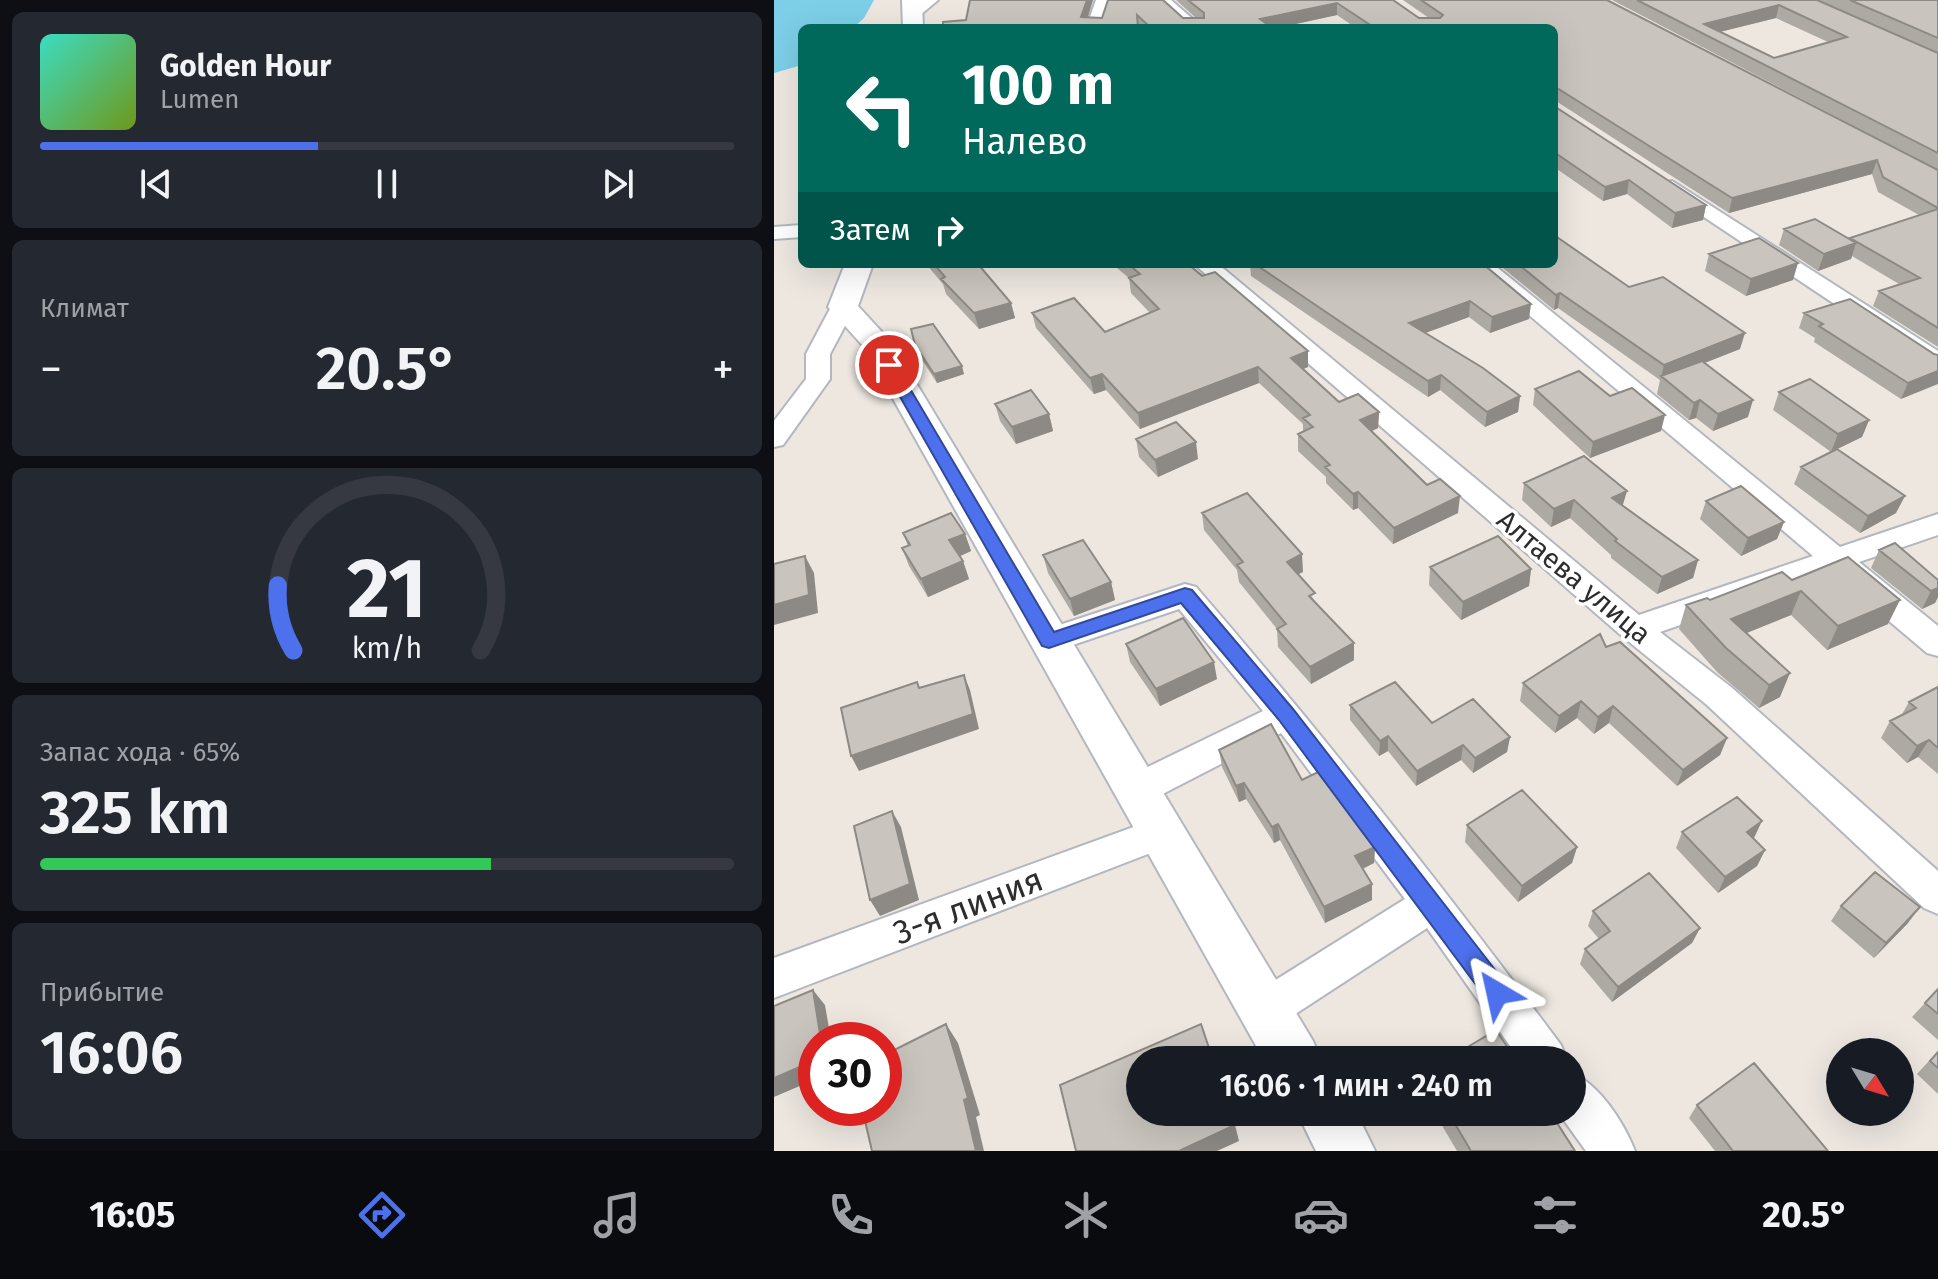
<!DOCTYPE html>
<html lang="ru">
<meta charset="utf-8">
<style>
body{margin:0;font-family:"Fira Sans",sans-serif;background:#242831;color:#f1f3f6;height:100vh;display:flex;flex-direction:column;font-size:30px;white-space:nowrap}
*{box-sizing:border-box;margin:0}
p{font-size:26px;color:#9ea1a6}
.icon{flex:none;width:44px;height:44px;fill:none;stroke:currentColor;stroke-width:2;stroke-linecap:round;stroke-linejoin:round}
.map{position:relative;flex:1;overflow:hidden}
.drawer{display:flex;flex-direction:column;gap:12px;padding:12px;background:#0d0f14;width:774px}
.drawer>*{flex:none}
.banner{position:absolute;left:24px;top:24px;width:760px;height:244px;border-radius:12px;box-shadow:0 8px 32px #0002;background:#00695c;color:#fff;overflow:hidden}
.needle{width:52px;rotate:128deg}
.fabs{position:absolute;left:1052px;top:1038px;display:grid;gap:16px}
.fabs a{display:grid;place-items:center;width:88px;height:88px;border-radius:50%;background:#171b24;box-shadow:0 8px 32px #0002;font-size:40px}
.speed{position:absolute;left:24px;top:1022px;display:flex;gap:16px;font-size:40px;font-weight:700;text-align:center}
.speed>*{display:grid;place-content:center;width:104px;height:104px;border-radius:50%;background:#171b24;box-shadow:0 8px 32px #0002;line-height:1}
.speed .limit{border:12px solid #d22;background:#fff;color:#111}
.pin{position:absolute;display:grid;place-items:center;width:68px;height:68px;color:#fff;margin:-34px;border:4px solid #fff;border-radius:50%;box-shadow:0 2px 8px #0007}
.me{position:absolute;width:88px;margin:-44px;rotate:324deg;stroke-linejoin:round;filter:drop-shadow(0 0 6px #0008)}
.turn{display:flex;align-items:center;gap:28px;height:168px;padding:0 32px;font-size:36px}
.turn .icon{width:104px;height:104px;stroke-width:2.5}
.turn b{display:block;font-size:56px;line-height:68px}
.then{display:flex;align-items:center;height:76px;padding:0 32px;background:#0003;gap:16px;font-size:30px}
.big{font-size:60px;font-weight:600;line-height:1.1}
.drawer .card{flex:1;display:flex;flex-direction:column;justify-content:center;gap:12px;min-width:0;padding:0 28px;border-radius:12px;background:#242831}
.drawer .dial{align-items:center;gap:0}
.dial svg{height:208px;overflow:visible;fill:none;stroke:#363941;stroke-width:7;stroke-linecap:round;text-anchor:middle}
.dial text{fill:#f1f3f6;stroke:none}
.song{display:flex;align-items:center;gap:24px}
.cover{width:96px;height:96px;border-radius:12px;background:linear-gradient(135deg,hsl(170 70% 55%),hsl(80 70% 35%))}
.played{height:8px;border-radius:4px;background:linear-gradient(90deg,#4d71ed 40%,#363941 40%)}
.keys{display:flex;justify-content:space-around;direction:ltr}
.heat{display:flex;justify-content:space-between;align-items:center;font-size:44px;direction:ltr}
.charge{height:12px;border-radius:6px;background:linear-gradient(90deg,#34c759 65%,#363941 0)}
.trip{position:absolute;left:352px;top:1046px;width:460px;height:80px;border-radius:40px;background:#171b24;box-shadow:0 8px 32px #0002;font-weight:600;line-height:80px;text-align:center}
.tabs{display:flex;height:128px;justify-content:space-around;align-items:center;background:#090b0e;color:#9ea1a6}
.tabs .icon{width:56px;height:56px}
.tabs .current{color:#4d71ed}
.tabs b{font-size:36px;color:#f1f3f6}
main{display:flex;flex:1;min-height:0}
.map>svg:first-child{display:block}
.water{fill:#7ccfe7}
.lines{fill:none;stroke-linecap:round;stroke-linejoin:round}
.minor-casing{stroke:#b4b7bf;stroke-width:4}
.tertiary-casing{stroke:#b4b7bf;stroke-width:4}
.minor{fill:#fff;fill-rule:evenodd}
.tertiary{fill:#fff;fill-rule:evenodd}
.wall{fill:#ada9a3;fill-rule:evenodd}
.shaded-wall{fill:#8d8a85}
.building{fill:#c9c5be;stroke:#8d8a85;stroke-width:2;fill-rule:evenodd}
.route{fill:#4d71ed;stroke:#32499a;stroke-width:2}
.labels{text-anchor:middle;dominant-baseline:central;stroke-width:7;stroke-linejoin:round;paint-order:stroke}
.street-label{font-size:28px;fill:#2d2d2d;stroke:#fff}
.near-street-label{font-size:34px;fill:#2d2d2d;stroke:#fff}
</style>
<main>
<section class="drawer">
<div class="card">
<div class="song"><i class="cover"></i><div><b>Golden Hour</b><p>Lumen</p></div></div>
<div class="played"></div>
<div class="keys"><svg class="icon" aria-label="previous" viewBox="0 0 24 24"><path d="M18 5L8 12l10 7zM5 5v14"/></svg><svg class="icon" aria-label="pause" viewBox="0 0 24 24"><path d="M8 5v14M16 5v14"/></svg><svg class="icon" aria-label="next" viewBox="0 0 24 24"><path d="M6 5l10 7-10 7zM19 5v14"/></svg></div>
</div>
<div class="card"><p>Климат</p>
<div class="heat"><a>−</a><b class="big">20.5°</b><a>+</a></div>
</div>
<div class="card dial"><svg viewBox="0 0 100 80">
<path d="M14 69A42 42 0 1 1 86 69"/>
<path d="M14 69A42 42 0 0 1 8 44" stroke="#4d71ed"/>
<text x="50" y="56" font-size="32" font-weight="700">21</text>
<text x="50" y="72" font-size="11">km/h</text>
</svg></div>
<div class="card"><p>Запас хода · 65%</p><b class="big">325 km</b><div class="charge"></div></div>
<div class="card"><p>Прибытие</p><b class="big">16:06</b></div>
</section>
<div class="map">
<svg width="1164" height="1151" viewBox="0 0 1164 1151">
<rect width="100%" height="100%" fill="#ede7e0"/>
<path class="water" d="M0,0h100l-10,18 -11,10h-51v37l-28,8z"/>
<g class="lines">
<defs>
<path id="minor" d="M147,0h17l-19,16h-10v-6z
M322,0h16l-10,28h-16z
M380,0h17l32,28h-17z
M898,181l266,170v18l-9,-2 -264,-176 -3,-4 3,-4z
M28,225v12l-28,2v-12z
M420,264h24l421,351 174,-59 -344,-292h24l347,283 98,-33v21l-79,27 79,64v30l-11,-3 -96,-81 -171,60 71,55 207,184v43l-14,-6 -217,-203 -84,-68z
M69,300l8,2 4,5 -25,47v25l-47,66 -9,2v-26l32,-42v-25l25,-47 4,-5z
M411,584l11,3c128,148 248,301 365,458l6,15h-47l-93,-132 -147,96 -15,6 -15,-6 -6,-14 6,-14 155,-97 -124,-166 -132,68 -13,4 -13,-4 -5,-11 5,-11 140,-68 -84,-102 -130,44 -11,-3 -5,-9 5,-9z
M387,817l13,5 5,11 -5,11 -400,154v-40z
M798,1073c28,12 52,50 63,78h-49l-28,-39h14z"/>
<path id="tertiary" d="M128,0h20l1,28h-20z
M71,264h28l-15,42 34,37 421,698 8,19h-57l-400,-713 -36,-40z
M523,1112h59l19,39h-59z"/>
</defs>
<use href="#minor" class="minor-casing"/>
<use href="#tertiary" class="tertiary-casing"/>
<use href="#minor" class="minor"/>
<use href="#tertiary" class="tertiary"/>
</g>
<path class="wall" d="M196,0h123l-5,17 14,1 6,-18 75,18h13l-20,-18h217l26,18h10l-26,-18h204l331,170v177l-65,-41 6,-15 20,-7 -47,-28 -1,3 -33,12 -39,-26 5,-16 66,10v-1l69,-23 -41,-23 -6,-18 -143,39 -173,-112 -2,-73h-198l-19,-13 -60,13h-137l-174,-8z
M838,0h205l119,52 -118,-52h120v170zM1002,18l52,24 -54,16 -54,-26z
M780,104v2l152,99 -3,15 -31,8 -45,-34 -24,7 -49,-34z
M935,254l84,26 -47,16 -41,-25z
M152,264h52l33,39 4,15 -36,11 -33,-35 -3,-10z
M338,264h76l120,87v16l-5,2 36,33 40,10 -1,16 -6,3 86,82 -65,31 -35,-36 -5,2 -27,-27v-6l-28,-26v-17l5,-2v-8l-44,-41 -119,46 -34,-39 -12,4 -58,-66 -4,-15 73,19 45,-19 -19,-20 -2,-15z
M476,264h233l46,55 -39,14 -21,-16 -44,16 95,63 -2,16 -33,15 -45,-37 -12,7 -177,-121z
M724,264h56l75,23 111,62 -36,14 44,54 -35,14 -17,-13 -7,2 -32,-26 3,-14 -102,-72 -4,2z
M1030,313l130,41 -33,45 -87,-57 1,-4 -16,-10z
M141,345l49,29 -27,9 -19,-29z
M761,389l75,7 51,35 -71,27 -57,-53z
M1005,392l90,28 -7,17 -31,15 -58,-42z
M221,404l54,10 4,17 -37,13 -16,-23z
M362,439l62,20 -40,18 -19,-20z
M1027,467l95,46 -36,20 -66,-49z
M750,483l99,23 75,54 -5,18 -36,16 -46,-36v-3l-41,-37 -19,9 -29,-27z
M932,501l78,21 -7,17 -36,17 -41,-37z
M428,513l101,59 -5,2 17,28 39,58 -43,24 -33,-37 -1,-18 -38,-47 -2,-12 -33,-40z
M129,533l62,1 6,17 -12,5 4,5 6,18 -41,18 -19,-31 -7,-18 6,-2z
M1105,550l59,30v17l-3,6 -13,6 -51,-41z
M269,555l68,27 4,18 -41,16 -26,-43z
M656,567l101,2 -2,17 -68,34 -32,-35z
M1018,580l96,44 -61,26 -36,-35 -45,18 34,64 -21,11 -42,-36 -38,-43 7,-24 24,-5z
M352,644l91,35 -57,27 -30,-44z
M832,647l121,91 -7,17 -43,31 -68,-63 -15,11 -17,-16 -22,15 -35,-32 3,-18z
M1164,687v87l-20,-17 -11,6 -26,-25 9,-17 11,-5 8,-14z
M576,705l160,32 -3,15 -34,21 -12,-13 -45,26 -28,-35 -9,5 -29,-36z
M445,750l83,30 73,67 -1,16 -11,6 9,15v16l-47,23 -45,-83 -6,3 -28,-44 -7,3 -17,-35z
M693,825l110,22 -5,16 -54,39 -53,-60z
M908,832l71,6 12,12 -8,16 -39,27 -42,-45z
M1067,906l67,17 -34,35 -43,-37z
M819,911l107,17 -8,15 -80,59 -32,-38 5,-15 14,-10 -11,-13z
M1164,989v51l-26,-23z
M1164,1051v43l-21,-20z
M923,1105l131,46h-113l-26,-33z
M660,1112h116l25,39h-118z"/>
<path class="shaded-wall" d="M313,0h6l-9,28 -3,-11z
M563,3v12l-60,13h-16l-1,-9z
M1005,5l-3,13 -69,17 -3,-11z
M783,88l-1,13 -2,1v-13z
M1103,160l-5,14 -143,39 3,-15z
M855,180l-2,14 -24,7 2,-14z
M932,205l-3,15 -31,8 3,-15z
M1082,243l-5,16 -33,12 6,-17z
M1024,263l-5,17 -47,16 5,-17z
M786,293l-2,15 -4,2 2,-15z
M696,301l-1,16 -60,22v-16z
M237,303l4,15 -36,11 -5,-16z
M757,304l-2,15 -39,14 2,-16z
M971,333l-5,16 -76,30 -3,-2 3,-12z
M534,351v16l-16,7 -1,-16z
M188,366l2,8 -27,9 -3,-9z
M484,367l1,16 -119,46 -2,-16z
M1164,371v13l-37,15 7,-16z
M328,374l4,16 -12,4 -4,-16z
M667,375l-1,15 -12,7v-16z
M746,396l-2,16 -33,15 2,-15z
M926,400l-4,18 -7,2 5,-17z
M979,400l-5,17 -35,14 5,-17z
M605,412l-1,16 -18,8v-16z
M275,414l4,17 -37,13 -4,-17z
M891,415l-4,16 -71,27 3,-16z
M1095,420l-7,17 -31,15 7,-18z
M422,442l2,17 -40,18 -3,-17z
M853,491l-5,17 -10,-10z
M584,492v16l-5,2v-16z
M686,496l-2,17 -65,31 1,-16z
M1131,496l-9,17 -36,20 8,-17z
M800,500l-4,18 -19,9 3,-18z
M1010,522l-7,17 -36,17 7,-18z
M191,534l6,17 -15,7 -7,-18z
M528,554l1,18 -15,7 -1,-17z
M31,556l9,17 4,40 -44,12v-20z
M924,560l-5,18 -36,16 5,-17z
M189,561l6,18 -41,18 -7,-18z
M757,569l-2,17 -68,34 2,-18z
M337,582l4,18 -41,16 -4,-17z
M1164,588v9l-3,6 -13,6 9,-18z
M1027,591l-10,24 -69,28 9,-24z
M1126,600l-12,24 -61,26 11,-24z
M580,643v17l-43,24 -1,-17z
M440,662l3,17 -57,27 -4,-17z
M1016,673l-10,24 -21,11 10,-23z
M190,675l6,15 9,39 -120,42 -8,-15z
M807,701l-4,17 -22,15 4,-17z
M839,706l-4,17 -15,11 4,-17z
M614,736v15l-9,5 1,-15z
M736,737l-3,15 -34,21 2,-15z
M953,738l-7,17 -43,31 6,-16z
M1155,740l-11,17 -11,6 10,-17z
M689,745l-2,15 -45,26 1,-15z
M470,783l2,16 -7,3 -3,-16z
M118,811l9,16 18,73 -39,16 -10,-16z
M988,821l-8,17 -15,10 8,-16z
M504,824l2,16 -6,3 -2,-16z
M601,847l-1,16 -19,9v-16z
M803,847l-5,16 -54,39 4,-16z
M991,850l-8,16 -39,27 7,-16z
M598,884v16l-47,23 -1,-16z
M1146,907l-12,16 -34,35 12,-15z
M926,928l-8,15 -80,59 6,-15z
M39,990l12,15 6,35h-10z
M172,1024l12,19 22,72 -4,2 8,34h-8z
M42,1060v19l-42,18v-19z
M461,1125l4,16 -22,10h-38z"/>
<path class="building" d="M196,0h117l-6,17 21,1 6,-18h55l20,18h21v-5l-16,-13h205l26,18h21l3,-3 -22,-15h186l331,170v38l-55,-31 -6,-17 -145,38 -175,-110 -3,1v-61h-179l-38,-25 -77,16 12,9h-121l-14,-13 1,13h-195v-6l23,-2z
M863,0h180l121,53v100zM1005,5l68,32 -73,21 -70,-34z
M1076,0h88v38z
M780,104v2l152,99 -31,8 -46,-33 -24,7 -51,-35z
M1164,209v119l-59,-37 41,-13 -70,-40z
M1041,219l41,24 -32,11 -40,-25z
M780,235l75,52 34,-10 82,56 -81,32 -104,-72 -4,2 -38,-31h36z
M985,238l39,25 -47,16 -42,-25z
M160,264h44l33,39 -37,10 -33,-34 4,-2z
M354,264h60l14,12 13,-4 93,79 -17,7 48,44 19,-8 21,18 -19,8 67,65 13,-6 20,17 -66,32 -36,-36 -5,2 -28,-27 5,-2 -32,-31 15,-7 -10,-9 7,-3 -52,-48 -120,46 -36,-39 -12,4 -58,-65 42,-15 31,34 54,-23 -30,-31 11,-4z
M481,264h228l48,40 -39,13 -22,-16 -61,22 74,45 37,28 -33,16 -46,-37 -13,6z
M1076,299l84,55 4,1v16l-30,12 -89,-57 4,-2 -19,-11z
M159,324l29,42 -28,8 -19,-29 -4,-16z
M928,361l51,39 -35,14 -18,-14 -6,3 -33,-27z
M805,371l31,25 22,-8 33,27 -72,27 -58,-53z
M1036,379l59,41 -31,14 -59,-42z
M257,390l18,24 -37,13 -17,-23z
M402,422l20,20 -41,18 -19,-21z
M1063,449l68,47 -37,20 -67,-49z
M810,456l43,35 -15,7 86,62 -36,17 -47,-36 2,-2 -43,-39 -20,9 -30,-26z
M967,486l43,36 -36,16 -42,-37z
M473,493l55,61 -15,8 28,31 -6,3 45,47 -44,24 -33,-38 9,-5 -49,-59 6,-3 -41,-49z
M177,513l14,21 -16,6 14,21 -42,18 -19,-31 8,-3 -7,-12z
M724,536l33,33 -68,33 -33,-35z
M309,540l28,42 -41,17 -27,-44z
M1121,543l43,37v8l-7,3 -52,-41z
M31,556l4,39 -35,10v-41z
M1074,557l52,43 -62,26 -37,-35 -70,28 59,54 -21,12 -43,-37 -40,-43 21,-7 3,2 72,-28 10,8z
M409,618l31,44 -58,27 -30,-45z
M826,634l6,13 14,-5 107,96 -44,32 -70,-64 -15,11 -17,-16 -22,15 -36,-33z
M190,675l9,39 -122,42 -10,-48 76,-26 2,6z
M621,682l37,41 41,-24 37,38 -35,21 -12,-13 -46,26 -29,-35 -8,5 -30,-36z
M1164,687v61l-9,-8 -12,6 -27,-25 26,-13 -7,-6z
M497,724l31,56 16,-8 57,75 -20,9 17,28 -48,23 -46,-83 -6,3 -28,-44 -8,3 -17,-36z
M748,790l55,57 -55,39 -55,-61z
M963,797l25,24 -15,11 18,18 -40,27 -43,-45z
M118,811l18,73 -40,16 -16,-74z
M1101,872l45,35 -34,36 -45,-37z
M875,873l51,55 -82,59 -33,-38 25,-18 -17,-20z
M1164,989v25l-13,-11z
M39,990l8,50h-5v20l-42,18v-72z
M172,1024l22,74 -4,2 12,51h-104l-10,-43h22v-53z
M427,1024l12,36h-73v52h91l4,13 -56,26h-103l-16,-66z
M722,1030l20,30h-70z
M1164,1052v16l-8,-7z
M980,1063l74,88h-95l-36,-46z
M674,1112h102l25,39h-104z"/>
<path class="route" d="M115,361l7,4 158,267 131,-44 7,2 101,119 213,275 4,9 -4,8 -9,4 -9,-4 -209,-281 -98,-117 -132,45 -7,-2 -160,-281z"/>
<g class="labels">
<g class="street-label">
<text transform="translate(800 577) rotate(40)">Алтаева улица</text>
</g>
<g class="near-street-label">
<text transform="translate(194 906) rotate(-21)">3-я линия</text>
</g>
</g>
</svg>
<div class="fabs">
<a><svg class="needle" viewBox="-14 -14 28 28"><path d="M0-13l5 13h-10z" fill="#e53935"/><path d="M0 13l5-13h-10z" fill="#9ea1a6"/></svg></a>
</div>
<div class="speed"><div class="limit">30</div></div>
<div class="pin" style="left:115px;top:365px;background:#d93025"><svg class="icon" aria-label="arrive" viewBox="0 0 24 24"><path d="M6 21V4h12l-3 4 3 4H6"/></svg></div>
<svg class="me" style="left:723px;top:993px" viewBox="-20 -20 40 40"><path d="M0-17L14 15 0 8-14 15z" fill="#4d71ed" stroke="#fff" stroke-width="4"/></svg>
<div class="trip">16:06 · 1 мин · 240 m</div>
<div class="banner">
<div class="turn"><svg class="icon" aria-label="left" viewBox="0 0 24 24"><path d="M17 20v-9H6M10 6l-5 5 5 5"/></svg><div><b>100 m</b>Налево</div></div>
<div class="then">Затем<svg class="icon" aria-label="right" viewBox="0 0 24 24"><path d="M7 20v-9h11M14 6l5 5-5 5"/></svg></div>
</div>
</div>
</main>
<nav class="tabs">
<b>16:05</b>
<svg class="icon current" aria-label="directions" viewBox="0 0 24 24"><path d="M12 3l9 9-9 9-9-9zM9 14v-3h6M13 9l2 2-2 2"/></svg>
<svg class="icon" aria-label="music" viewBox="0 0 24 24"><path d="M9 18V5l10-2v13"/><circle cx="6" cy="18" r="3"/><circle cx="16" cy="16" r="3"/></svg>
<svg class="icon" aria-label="phone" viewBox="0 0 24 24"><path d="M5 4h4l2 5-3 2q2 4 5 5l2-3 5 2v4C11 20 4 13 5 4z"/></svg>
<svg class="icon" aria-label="climate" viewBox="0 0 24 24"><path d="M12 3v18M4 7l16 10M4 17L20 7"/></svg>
<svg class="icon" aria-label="car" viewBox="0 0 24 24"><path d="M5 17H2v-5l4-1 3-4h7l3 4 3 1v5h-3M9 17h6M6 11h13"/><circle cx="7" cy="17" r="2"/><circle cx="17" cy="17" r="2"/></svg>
<svg class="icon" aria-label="filters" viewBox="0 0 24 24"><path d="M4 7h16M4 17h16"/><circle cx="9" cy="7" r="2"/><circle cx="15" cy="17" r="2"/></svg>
<b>20.5°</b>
</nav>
